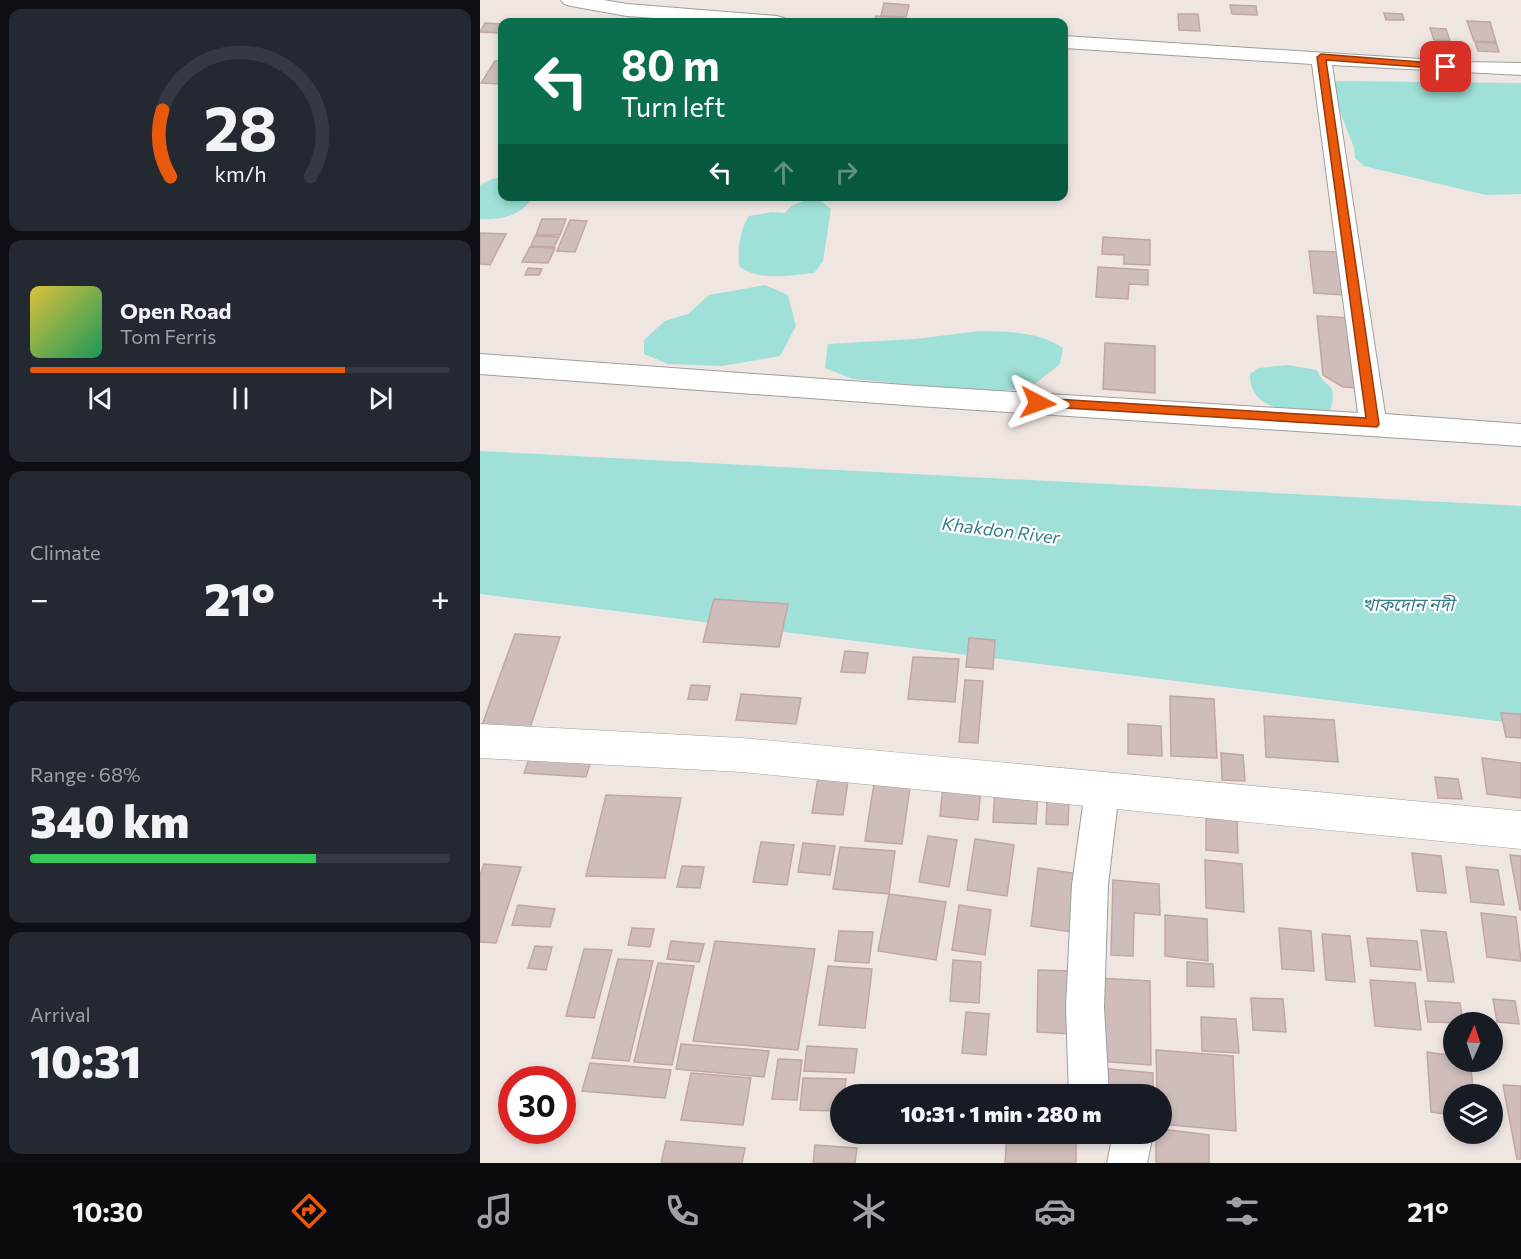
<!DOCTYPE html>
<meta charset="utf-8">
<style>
body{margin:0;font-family:Commissioner,"Noto Sans Bengali",sans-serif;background:#242831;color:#f1f3f6;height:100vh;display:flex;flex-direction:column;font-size:22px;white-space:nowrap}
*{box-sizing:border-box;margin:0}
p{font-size:20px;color:#9ea1a6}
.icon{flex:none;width:33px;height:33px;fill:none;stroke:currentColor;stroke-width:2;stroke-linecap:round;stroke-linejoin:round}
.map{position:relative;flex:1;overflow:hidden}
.side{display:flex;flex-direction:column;gap:9px;padding:9px;background:#0d0f14;width:480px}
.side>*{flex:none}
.hud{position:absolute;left:18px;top:18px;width:570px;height:183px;border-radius:12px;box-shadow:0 3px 9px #0003;background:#0b6e4f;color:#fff;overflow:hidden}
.needle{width:39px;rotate:3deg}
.tools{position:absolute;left:963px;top:1012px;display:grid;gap:12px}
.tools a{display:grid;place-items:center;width:60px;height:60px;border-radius:50%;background:#171b24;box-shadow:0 3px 9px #0003;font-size:30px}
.speed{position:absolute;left:18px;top:1066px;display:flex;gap:12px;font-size:30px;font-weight:700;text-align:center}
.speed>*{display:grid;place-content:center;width:78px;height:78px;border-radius:50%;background:#171b24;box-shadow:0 3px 9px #0003;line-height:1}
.speed .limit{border:9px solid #d22;background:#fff;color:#111}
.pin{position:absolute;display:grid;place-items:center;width:51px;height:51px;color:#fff;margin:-26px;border-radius:12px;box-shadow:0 3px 9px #0006}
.me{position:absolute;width:66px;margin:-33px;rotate:94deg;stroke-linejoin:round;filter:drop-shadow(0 0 4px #0008)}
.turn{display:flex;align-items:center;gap:21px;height:126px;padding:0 24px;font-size:27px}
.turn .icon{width:78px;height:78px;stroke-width:2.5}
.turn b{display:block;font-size:42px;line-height:51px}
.lanes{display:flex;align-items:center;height:57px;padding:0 24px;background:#0003;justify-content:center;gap:30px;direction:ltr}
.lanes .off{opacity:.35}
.big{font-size:45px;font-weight:800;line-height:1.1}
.side .tile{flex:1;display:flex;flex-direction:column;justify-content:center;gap:9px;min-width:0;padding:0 21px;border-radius:12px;background:#242831}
.side .dial{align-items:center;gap:0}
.dial svg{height:156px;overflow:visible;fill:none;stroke:#363941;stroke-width:7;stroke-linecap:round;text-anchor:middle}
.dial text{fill:#f1f3f6;stroke:none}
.song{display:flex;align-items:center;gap:18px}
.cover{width:72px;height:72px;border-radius:9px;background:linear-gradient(135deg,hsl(50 70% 55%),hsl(150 70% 35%))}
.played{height:6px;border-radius:3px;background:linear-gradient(90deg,#ea580c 75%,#363941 75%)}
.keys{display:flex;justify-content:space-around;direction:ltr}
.heat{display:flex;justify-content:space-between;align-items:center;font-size:33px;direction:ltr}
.charge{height:9px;border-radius:4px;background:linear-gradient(90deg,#34c759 68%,#363941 0)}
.trip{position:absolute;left:350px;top:1084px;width:342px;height:60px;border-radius:30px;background:#171b24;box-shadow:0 3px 9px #0003;font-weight:800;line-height:60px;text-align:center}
.menu{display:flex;height:96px;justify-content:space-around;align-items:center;background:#090b0e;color:#9ea1a6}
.menu .icon{width:42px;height:42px}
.menu .selected{color:#ea580c}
.menu b{font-size:27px;color:#f1f3f6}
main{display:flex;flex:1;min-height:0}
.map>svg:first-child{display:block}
.water{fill:#9fe0d8}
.building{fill:#cfbdbb;stroke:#c1a6a4;stroke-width:1.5}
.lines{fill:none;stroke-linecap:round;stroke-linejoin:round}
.minor-casing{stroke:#9e9e9e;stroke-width:2}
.tertiary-casing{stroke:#9e9e9e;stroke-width:1}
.minor{fill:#fff;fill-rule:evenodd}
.tertiary{fill:#fff;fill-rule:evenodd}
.route{fill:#ea580c;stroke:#983908;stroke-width:1.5}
.labels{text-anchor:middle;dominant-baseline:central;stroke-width:4.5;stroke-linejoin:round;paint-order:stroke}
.water-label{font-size:18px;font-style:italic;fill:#377e8a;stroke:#fff}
</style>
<main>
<section class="side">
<div class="tile dial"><svg viewBox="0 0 100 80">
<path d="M14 69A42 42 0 1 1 86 69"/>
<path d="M14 69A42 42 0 0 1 10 35" stroke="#ea580c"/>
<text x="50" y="56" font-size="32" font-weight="700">28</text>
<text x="50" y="72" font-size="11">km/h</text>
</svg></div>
<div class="tile">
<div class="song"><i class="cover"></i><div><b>Open Road</b><p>Tom Ferris</p></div></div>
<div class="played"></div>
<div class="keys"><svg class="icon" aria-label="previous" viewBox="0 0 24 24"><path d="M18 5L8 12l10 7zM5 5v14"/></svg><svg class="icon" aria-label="pause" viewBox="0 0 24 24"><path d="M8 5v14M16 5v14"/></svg><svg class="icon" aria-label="next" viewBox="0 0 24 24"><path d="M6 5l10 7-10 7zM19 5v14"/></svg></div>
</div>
<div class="tile"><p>Climate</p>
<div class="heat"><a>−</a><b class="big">21°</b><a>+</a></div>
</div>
<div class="tile"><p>Range · 68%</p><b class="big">340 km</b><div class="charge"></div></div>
<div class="tile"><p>Arrival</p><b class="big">10:31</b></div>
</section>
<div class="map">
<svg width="1041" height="1163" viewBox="0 0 1041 1163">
<rect width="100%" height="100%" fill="#efe6e2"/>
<path class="water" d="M855,81l186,2v111l-35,1 -122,-29 -9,-8 -1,-10 -18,-47 -3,-13z
M22,177v19l30,1c-9,19 -32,23 -52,22v-34l12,-6z
M324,201h17l10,8 -8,52 -9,12c-24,2 -55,9 -75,-7 -1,-17 0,-34 10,-50l23,-4 13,1 6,-7z
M285,285l23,10 8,31 -16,30 -58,10 -54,-2 -24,-10v-14l21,-19 23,-7 21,-19z
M500,331c29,1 58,0 83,17l-3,16 -29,23 -30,4 -45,-2 -103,-10 -28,-11 3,-24 87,-5z
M808,365l29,5c8,21 22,9 13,42 -28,-1 -81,3 -80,-38l9,-6z
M0,451l1041,55v218l-1041,-130z"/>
<path class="building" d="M404,3l25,2 -3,12 -25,-1z
M750,5l26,1 1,9 -25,-1z
M904,13l18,1 2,6h-18z
M698,14h20l2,17 -21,-1z
M396,16l27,2 -1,4h-28z
M987,21l23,1 6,20 -22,-1z
M5,23l17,1v3l-3,6 -19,-1z
M950,28l16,1 4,12 -16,-1z
M995,42l21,1 3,9 -21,-1z
M15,61h7v23l-21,-1z
M62,219h24l-6,16h-24z
M90,220l17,1 -12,31 -18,-1z
M0,233l26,1 -16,31 -10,-1z
M55,236l24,1 -5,10 -23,-1z
M623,237l47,3v25l-26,-1v-9l-22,-1z
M50,247l25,1 -7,15 -26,-1z
M829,251l30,1 5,43 -30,-2z
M618,267l50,3v15l-19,-1 -1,15 -32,-2z
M48,268l14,1 -3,6h-14z
M837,316l33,2 10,70 -17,-1 -20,-12z
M625,343l50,3v47l-52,-4z
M234,599l74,5 -9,43 -76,-5z
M35,634l45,3 -30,91 -48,-3z
M489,638l26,2 -2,29 -27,-2z
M365,651l23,2 -3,20 -24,-1z
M433,657l46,2 -4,43 -47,-3z
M485,680l18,1 -5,62 -19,-1z
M211,685l19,1 -3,14 -19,-1z
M261,694l60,4 -5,26 -60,-4z
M690,696l44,3 3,59 -46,-2z
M1021,713l20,1v24l-15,-1z
M784,716l70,4 4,42 -72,-5z
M648,724l33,2 1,30 -34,-2z
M52,750l61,4 -7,23 -62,-4z
M741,753l22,2 2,26 -23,-1z
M1002,758l39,5v35l-34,-4z
M395,777l36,3 -9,64 -37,-3z
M955,777l23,2 4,20 -24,-1z
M338,778l30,3 -5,34 -31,-2z
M463,785l38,4 -3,31 -38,-4z
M515,788l43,3 -2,33 -43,-2z
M126,795l75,3 -16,80 -79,-2z
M567,799l22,1 -1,25 -22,-1z
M726,818l31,3 1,32 -32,-3z
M448,836l29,4 -8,47 -30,-5z
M495,839l39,6 -7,51 -40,-6z
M281,842l33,3 -7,40 -34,-3z
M323,843l32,3 -5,29 -32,-3z
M360,847l55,4 -6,43 -56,-5z
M932,853l29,3 5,37 -29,-2z
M1030,855l11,1v54h-1z
M725,860l37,4 2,48 -38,-4z
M4,864l37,3 -25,76 -16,-1v-67z
M202,866l22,1 -4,21 -23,-1z
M986,867l32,3 6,35 -33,-3z
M558,868l40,6 -6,58 -41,-6z
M633,880l46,4 1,31 -26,-2 -1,43 -22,-1z
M409,894l57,8 -10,58 -58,-9z
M38,905l37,4 -5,18 -38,-2z
M479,905l32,5 -6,45 -33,-5z
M1001,913l35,4 5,44 -34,-4z
M685,915l42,4 1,42 -43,-5z
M152,928l22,1 -4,18 -22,-2z
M799,928l32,3 3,40 -32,-2z
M941,930l25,2 8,50 -26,-1z
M359,931l34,1 -4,31 -34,-2z
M842,934l28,2 5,46 -29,-2z
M887,938l50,3 4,29 -50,-4z
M191,941l33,3 -5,18 -32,-3z
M235,941l100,8 -17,101 -105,-9z
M55,946l17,1 -6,23 -18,-2z
M104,949l28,1 -18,68 -28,-2z
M138,959l35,2 -24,100 -37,-3z
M473,960l28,2 -2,41 -29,-2z
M707,962l26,2 1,23 -27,-1z
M178,963l36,3 -22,99 -38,-3z
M348,966l44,3 -7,59 -46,-3z
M558,970l36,1v63l-37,-2z
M618,978l52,3 1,84 -54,-4z
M890,980l45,3 6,47 -46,-4z
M771,998l32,1 3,33 -33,-2z
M1013,999l22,2 4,23 -22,-2z
M945,1001l35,2 3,20 -35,-1z
M486,1012l23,2 -3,41 -24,-2z
M721,1017l35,2 3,34 -37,-2z
M201,1044l88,7 -5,26 -88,-8z
M327,1046l50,3 -3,24 -50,-2z
M676,1050l77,6 3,75 -75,-7v-29h-4z
M947,1052l27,4v6h16l4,33h-20v20l-23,-3z
M298,1059l24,1 -5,40 -25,-1z
M110,1063l81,7 -6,28 -83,-7z
M619,1068l54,5v22h-55z
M211,1073l60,5 -8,47 -62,-5z
M323,1078l43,1 -2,16h-4v16l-40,-1z
M1023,1085l18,1v73h-4z
M681,1129l48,6v28h-53v-29h5z
M527,1134h69v29h-71z
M186,1141l79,7 -3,15h-81z
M335,1145l42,3 -2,15h-42z"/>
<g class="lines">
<defs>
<path id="minor" d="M81,0h42l24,4 150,12 7,2 3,4h-77l-83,-6 -56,-10 -7,-2z
M584,36l403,26 54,1v12l-189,-10 53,349 136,10v22l-603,-40 -438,-32v-20l438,32 440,27 -46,-349 -248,-16z
M622,775l12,4 5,12 -11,94 -4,122 5,88h-40l-3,-88 6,-122 13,-94 5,-12z
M633,1134h40l-6,29h-40z"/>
<path id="tertiary" d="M0,724l262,14 779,73v38l-779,-77 -262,-14z"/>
</defs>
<use href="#minor" class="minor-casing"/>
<use href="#tertiary" class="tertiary-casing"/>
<use href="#minor" class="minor"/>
<use href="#tertiary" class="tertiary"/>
</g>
<path class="route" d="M841,54l125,10 4,3 -4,2 -120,-9 53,364 -2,3 -344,-21v-6l5,-2 328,20 -49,-361z"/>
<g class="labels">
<g class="water-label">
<text transform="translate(521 530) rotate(7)">Khakdon River</text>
<text x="928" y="604">খাকদোন নদী</text>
</g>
</g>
</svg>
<div class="tools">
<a><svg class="needle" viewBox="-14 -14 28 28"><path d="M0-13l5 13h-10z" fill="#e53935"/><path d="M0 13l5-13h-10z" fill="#9ea1a6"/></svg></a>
<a><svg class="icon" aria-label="layers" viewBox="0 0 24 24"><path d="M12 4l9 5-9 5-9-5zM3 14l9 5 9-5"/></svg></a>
</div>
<div class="speed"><div class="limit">30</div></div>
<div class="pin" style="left:966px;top:67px;background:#d93025"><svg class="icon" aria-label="arrive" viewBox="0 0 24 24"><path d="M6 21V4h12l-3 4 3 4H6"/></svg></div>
<svg class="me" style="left:558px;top:403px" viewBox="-20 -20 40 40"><path d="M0-17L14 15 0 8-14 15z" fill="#ea580c" stroke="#fff" stroke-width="4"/></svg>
<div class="trip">10:31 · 1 min · 280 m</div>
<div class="hud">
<div class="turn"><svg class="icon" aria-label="left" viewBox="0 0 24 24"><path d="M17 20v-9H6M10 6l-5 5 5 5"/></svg><div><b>80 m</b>Turn left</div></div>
<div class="lanes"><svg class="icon" aria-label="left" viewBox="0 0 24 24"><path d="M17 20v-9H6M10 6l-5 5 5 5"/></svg><svg class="icon off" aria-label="ahead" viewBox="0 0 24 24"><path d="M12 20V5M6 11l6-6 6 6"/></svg><svg class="icon off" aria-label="right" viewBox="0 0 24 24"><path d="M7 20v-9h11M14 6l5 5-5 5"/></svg></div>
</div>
</div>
</main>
<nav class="menu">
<b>10:30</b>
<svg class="icon selected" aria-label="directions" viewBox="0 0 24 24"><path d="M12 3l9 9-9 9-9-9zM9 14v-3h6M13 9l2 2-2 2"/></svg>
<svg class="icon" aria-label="music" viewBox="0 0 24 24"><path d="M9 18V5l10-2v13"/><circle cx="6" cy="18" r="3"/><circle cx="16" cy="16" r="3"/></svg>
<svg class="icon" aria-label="phone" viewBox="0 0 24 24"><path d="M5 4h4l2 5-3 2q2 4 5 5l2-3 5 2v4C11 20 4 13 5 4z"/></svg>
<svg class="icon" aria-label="climate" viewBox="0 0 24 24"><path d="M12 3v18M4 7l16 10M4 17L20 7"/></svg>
<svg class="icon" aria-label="car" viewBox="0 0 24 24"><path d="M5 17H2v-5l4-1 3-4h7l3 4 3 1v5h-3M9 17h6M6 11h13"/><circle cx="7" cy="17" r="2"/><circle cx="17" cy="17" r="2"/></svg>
<svg class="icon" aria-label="filters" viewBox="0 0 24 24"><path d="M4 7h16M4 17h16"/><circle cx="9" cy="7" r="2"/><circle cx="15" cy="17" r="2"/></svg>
<b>21°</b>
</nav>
